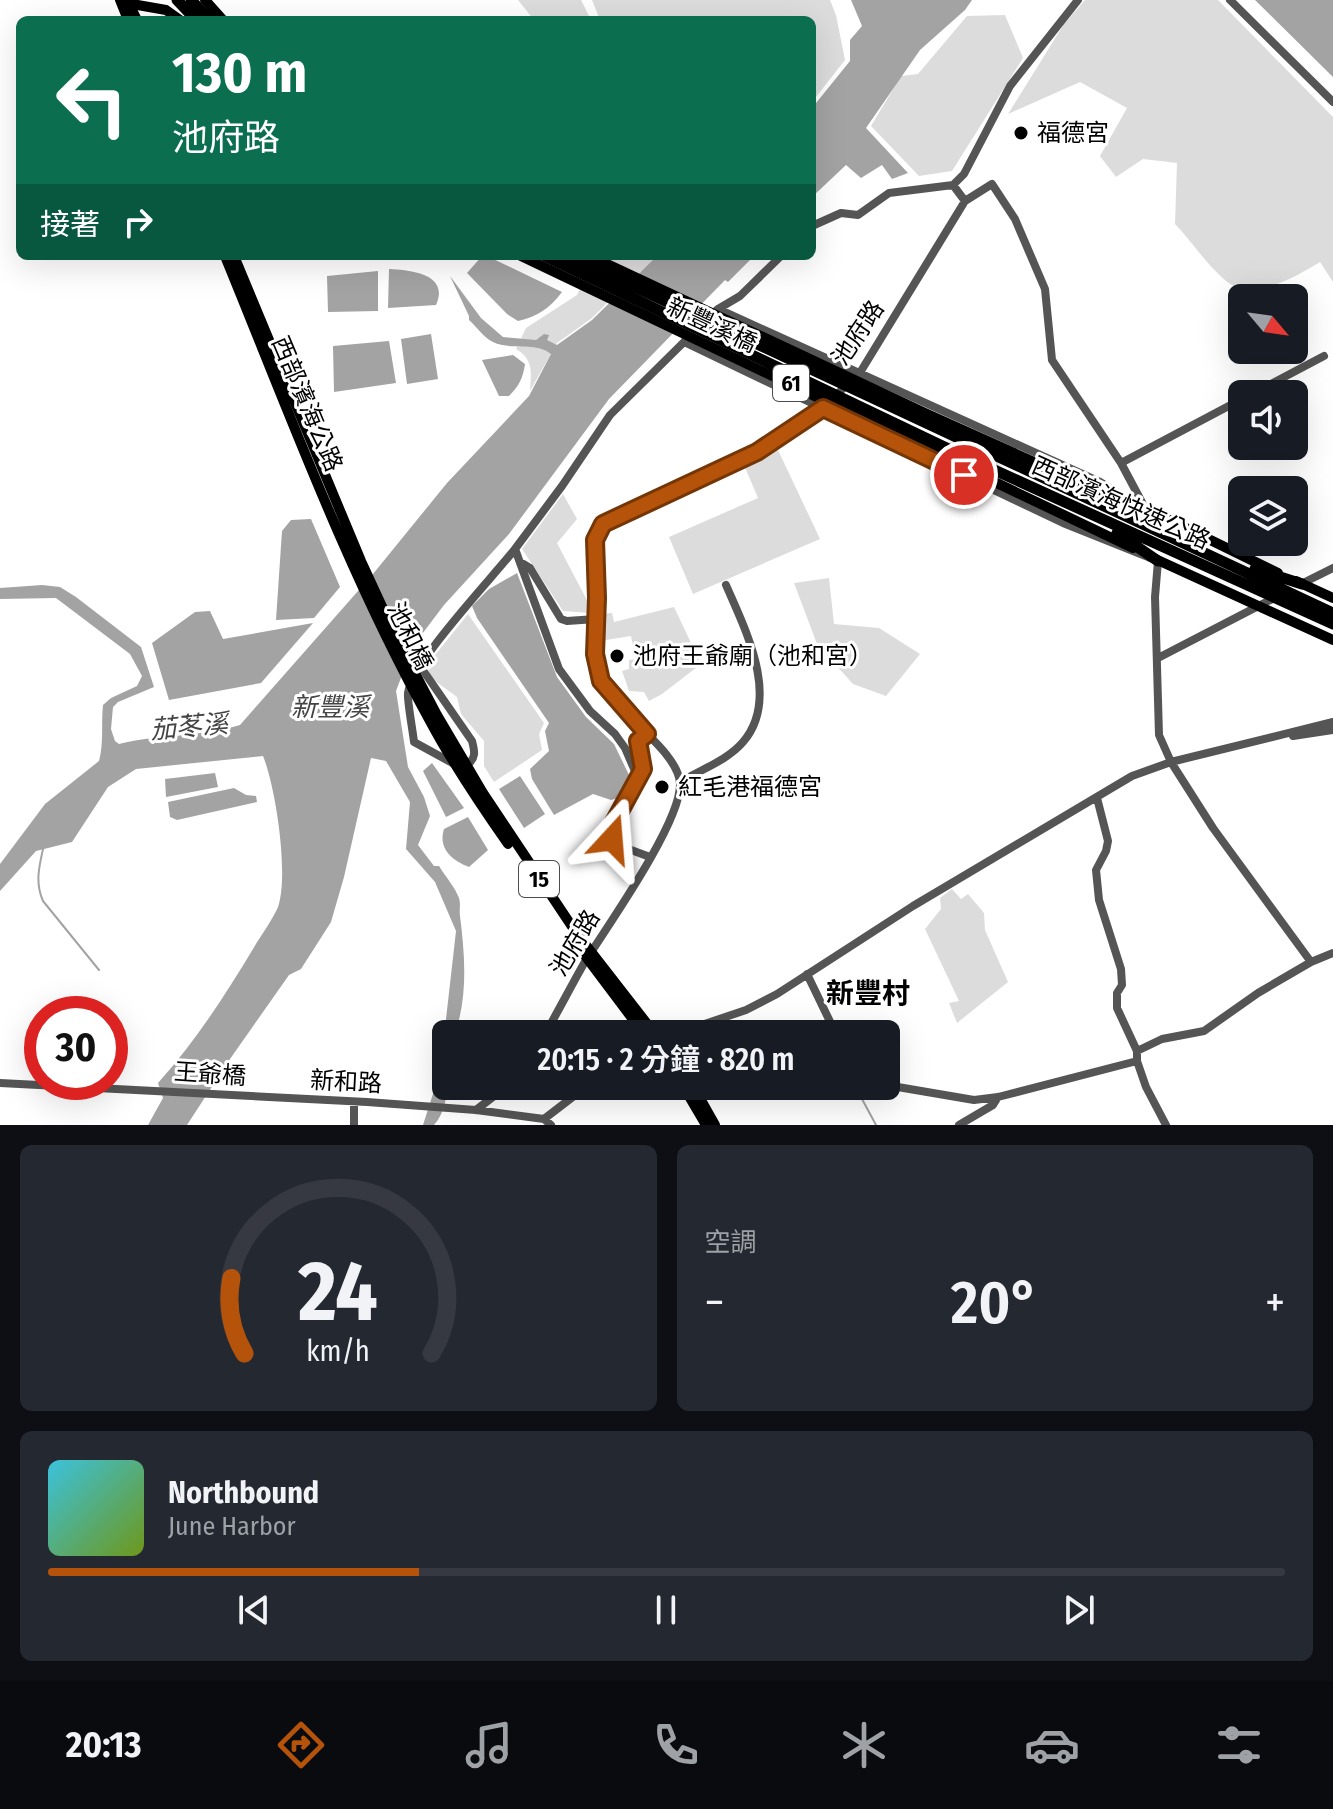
<!DOCTYPE html>
<html lang="zh-TW">
<meta charset="utf-8">
<style>
body{margin:0;font-family:"Fira Sans Condensed","Noto Sans TC",sans-serif;background:#242831;color:#f1f3f6;height:100vh;display:flex;flex-direction:column;font-size:30px;white-space:nowrap}
*{box-sizing:border-box;margin:0}
p{font-size:26px;color:#9ea1a6}
.icon{flex:none;width:44px;height:44px;fill:none;stroke:currentColor;stroke-width:2;stroke-linecap:round;stroke-linejoin:round}
.map{position:relative;height:1125px;overflow:hidden}
.side{display:flex;flex-direction:column;gap:20px;padding:20px;background:#0d0f14;flex:1}
.side>*{flex:none}
.top-card{position:absolute;left:16px;top:16px;width:800px;height:244px;border-radius:12px;box-shadow:0 8px 32px #0002;background:#0b6e4f;color:#fff;overflow:hidden}
.needle{width:52px;rotate:119deg}
.tools{position:absolute;left:1228px;top:284px;display:grid;gap:16px}
.tools a{display:grid;place-items:center;width:80px;height:80px;border-radius:12px;background:#171b24;box-shadow:0 8px 32px #0002;font-size:40px}
.speed{position:absolute;left:24px;top:996px;display:flex;gap:16px;font-size:40px;font-weight:700;text-align:center}
.speed>*{display:grid;place-content:center;width:104px;height:104px;border-radius:50%;background:#171b24;box-shadow:0 8px 32px #0002;line-height:1}
.speed .limit{border:12px solid #d22;background:#fff;color:#111}
.pin{position:absolute;display:grid;place-items:center;width:68px;height:68px;color:#fff;margin:-34px;border:4px solid #fff;border-radius:50%;box-shadow:0 2px 8px #0007}
.me{position:absolute;width:88px;margin:-44px;rotate:19deg;stroke-linejoin:round;filter:drop-shadow(0 0 6px #0008)}
.turn{display:flex;align-items:center;gap:28px;height:168px;padding:0 24px;font-size:36px}
.turn .icon{width:104px;height:104px;stroke-width:2.5}
.turn b{display:block;font-size:56px;line-height:68px}
.then{display:flex;align-items:center;height:76px;padding:0 24px;background:#0003;gap:16px;font-size:30px}
.big{font-size:60px;font-weight:600;line-height:1.1}
.side .tile{flex:1;display:flex;flex-direction:column;justify-content:center;gap:12px;min-width:0;padding:0 28px;border-radius:12px;background:#242831}
.side .dial{align-items:center;gap:0}
.dial svg{height:208px;overflow:visible;fill:none;stroke:#363941;stroke-width:7;stroke-linecap:round;text-anchor:middle}
.dial text{fill:#f1f3f6;stroke:none}
.song{display:flex;align-items:center;gap:24px}
.cover{width:96px;height:96px;border-radius:12px;background:linear-gradient(135deg,hsl(190 70% 55%),hsl(80 70% 35%))}
.played{height:8px;border-radius:4px;background:linear-gradient(90deg,#b45309 30%,#363941 30%)}
.keys{display:flex;justify-content:space-around;direction:ltr}
.heat{display:flex;justify-content:space-between;align-items:center;font-size:44px;direction:ltr}
.side .tiles{flex:1;display:grid;gap:20px;grid-template-columns:1fr 1fr}
.tile:last-child{grid-column:span 2}
.trip{position:absolute;left:432px;top:1020px;width:468px;height:80px;border-radius:12px;background:#171b24;box-shadow:0 8px 32px #0002;font-weight:600;line-height:80px;text-align:center}
.dock{display:flex;height:128px;justify-content:space-around;align-items:center;background:#090b0e;color:#9ea1a6}
.dock .icon{width:56px;height:56px}
.dock .on{color:#b45309}
.dock b{font-size:36px;color:#f1f3f6}
.map>svg:first-child{display:block}
.green{fill:#dcdcdc}
.water{fill:#a3a3a3}
.lines{fill:none;stroke-linecap:round;stroke-linejoin:round}
.stream{stroke:#a3a3a3;stroke-width:2}
.minor{stroke:#555;stroke-width:8}
.major{stroke:#000;stroke-width:10}
.highway{stroke:#000;stroke-width:11}
.route-casing{stroke:#753606;stroke-width:20}
.route{stroke:#b45309;stroke-width:14}
.poi-dot{fill:#000;stroke:#fff;stroke-width:3}
.labels{text-anchor:middle;dominant-baseline:central;stroke-width:6;stroke-linejoin:round;paint-order:stroke}
.shield{fill:#fff;stroke:#4c4c4c;stroke-width:2}
.shield-label{font-size:22px;font-weight:bold;fill:#000}
.poi-label{font-size:24px;fill:#000;stroke:#fff;text-anchor:start}
.street-label{font-size:24px;fill:#000;stroke:#fff}
.water-label{font-size:26px;font-style:italic;fill:#444;stroke:#fff}
.quarter-label{font-size:28px;font-weight:bold;fill:#000;stroke:#fff}
</style>
<div class="map">
<svg width="1333" height="1125" viewBox="0 0 1333 1125">
<rect width="100%" height="100%" fill="#fff"/>
<path class="green" d="M518,0h63l10,20h-57z
M592,0h238l6,15 9,45 -33,42v-82h-212z
M1085,0h133l115,117v165l-13,-20c-23,14 -68,41 -94,19 -19,-16 -34,-39 -51,-57l2,-61 -34,-4 -27,18 -16,-21 27,-48 -47,-26 -72,32 56,-90z
M1005,15l18,43 -71,113 -33,5 -48,-50 30,-50 17,-2 49,-58z
M605,256h56l-36,29 -33,33 -35,25 -27,48c1,-19 4,-31 -14,-42l10,-21 51,-33 13,-28z
M778,450l42,89 -127,55 -24,-57 89,-39 -14,-33z
M563,494l14,25 -20,24 32,61 1,9 -27,-2 -41,-62z
M829,578l5,46 45,4 41,26 -34,42 -33,-12 -36,-40 -23,-61z
M674,607l27,57 -39,30 -13,7 -5,-9 -15,-1 -7,-20 7,-2v-9l7,-1 -5,-23 -31,5 -1,-27 13,-1 2,9z
M468,614l76,109 -5,11 3,16 -48,32 -10,-16v-25l-23,-27 -4,-17 -26,-19 -4,-13z
M952,889l9,10 7,-5 16,19 1,17 23,52 -51,41 -8,-20 10,-2 -34,-72 16,-20 -1,-11z"/>
<path class="water" d="M851,0h121l-7,10 -45,40 -54,78 42,45 -16,6 -10,-14 -21,13 -15,-13 -34,32v-89l38,-47v-21l12,-14z
M1255,0h78v77z
M482,256h5l75,36c-12,16 -25,25 -44,29l-11,-7 -40,-41z
M657,256h97l-26,26 -3,-2 -116,119 -100,135 -65,71 -31,41 -17,45 12,76 16,30 6,19 -12,29 16,21h5c6,10 16,21 20,32 2,6 0,12 1,18 5,40 8,79 -5,118h-9c0,28 8,69 -12,91h-11l17,-53 16,-141 -21,-49 -29,-33 4,-47 -24,-41 -15,-3 -27,119 -13,45 -30,47 -12,6 -59,84 -43,66h-39l15,-27 -5,-15c37,-41 66,-86 95,-134 8,-14 19,-28 25,-42 11,-32 -2,-119 -15,-151l-127,13 -28,18 -36,55 -36,9 -36,40v-27l45,-60 54,-43c5,-18 2,-38 4,-56l8,-7 26,-12 5,-10 -12,-22 -74,-56 -56,1v-11l42,-3 18,2 16,10 65,50 13,40 -36,15 -5,5 -2,22 4,12 4,3c40,-10 82,-7 121,-19l133,-151 74,-91 82,-87 22,-42c-15,-13 -40,-3 -58,-12 -10,-5 -16,-15 -24,-22v-4l-19,-40 31,42 22,19 33,3 8,-6 5,1 -2,5 10,5 35,-25z
M389,269c22,1 61,5 47,36l-48,3z
M378,271v40l-50,1 -1,-36z
M431,334l7,45 -31,5 -6,-45z
M389,341l7,42 -62,9 -1,-46z
M513,355l12,9c-2,14 -6,22 -16,32h-10l-17,-36z
M311,519l29,68 -26,31 -38,2 6,-89 9,-11z
M517,573l40,104 29,40 28,27 16,33 -12,21 -7,2 -18,-6 -39,21 -22,-36 -2,-10 19,-18 -4,-20 4,-8 -72,-105 -5,-12 17,-17z
M210,611l13,28 90,-16 -52,60 -92,17 -17,-57 43,-31z
M432,763l32,45 -18,9 -23,-46z
M215,773l3,14 -52,10 -1,-18z
M520,776l25,38 -21,14 -25,-39z
M234,788l12,7 10,1 1,6 -80,18 -7,-3 -2,-15z
M468,817l20,33 -19,17c-18,-7 -31,-19 -25,-38z"/>
<g class="lines">
<path class="stream" d="M43,849c-4,18 -8,34 0,52l56,69
M855,1086l21,39"/>
<path class="minor" d="M1230,0l103,102
M965,201l27,-17 23,35 30,70 7,71 69,103 24,45
M812,226l29,-13 17,2 31,-22 64,-8 11,-11 46,-88 68,-86
M718,309l382,173 23,14
M709,317l9,-8 22,-13 41,-40
M684,342l379,181 95,38 -3,36 4,138 12,27 42,66 98,134
M1252,394l72,-38
M1121,463l121,-64
M520,562l10,6 31,51 6,2 29,-2
M1301,584l32,-16
M1158,658l120,-62
M420,666l52,75c3,11 4,17 -5,24
M1293,736l40,-6
M456,765l-42,-23c-1,-10 -7,-42 -6,-49 4,-31 85,-116 107,-144
M638,778l5,-9 -5,-28
M680,782c20,-12 48,-22 63,-40 38,-44 2,-113 -17,-157
M1097,798l11,43 -2,10 -10,19 3,30 22,69 1,16 -5,8v15l20,43v10l9,26 20,38
M650,857l-27,-10 -11,-8 1,-15 25,-46 -13,-30 -10,-14 -25,-23 -31,-42 -44,-120 47,-63 48,-71 75,-74
M807,974l29,60
M545,1034c14,-24 27,-50 41,-74 23,-36 95,-138 94,-176 -1,-34 -67,-72 -80,-105 -12,-29 -2,-65 -3,-96 -1,-27 -11,-48 15,-65l145,-66 66,-44 38,-37 104,-170 -12,-16
M675,1034l71,-24 31,-16 136,-88 219,-130 39,-14 162,-40
M1137,1051l25,-12 42,-8 54,-38 53,-31 22,-9
M0,1083l367,19 109,8 68,9 7,6
M886,1085l88,15 24,-3 139,-36
M476,1110l31,-24
M544,1119l43,-33
M354,1125v-23
M959,1125l34,-20 5,-8"/>
<path class="major" d="M120,0l8,20
M127,0l10,20
M205,0l18,20
M121,2l45,8 14,10
M225,256c64,156 123,317 205,465 23,43 50,83 78,123
M234,256l127,305 37,80 39,74 46,78 92,138 80,103
M521,256l612,292
M590,256l335,157 149,67 71,28 133,65
M1151,557l182,83
M1296,581l37,17
M571,937l73,97
M683,1086l23,39
M693,1086l22,39"/>
<path class="highway" d="M177,0l19,20
M191,0l19,20
M545,256l414,198 374,170
M569,256l764,357
M1117,533l41,28
M1255,569l47,15"/>
</g>
<g class="lines">
<defs>
<path id="route" d="M612,839l1,-15 30,-55 -5,-28 9,-7 -46,-53 -6,-27 2,-56 -2,-58 8,-16 154,-72 66,-44 141,67"/>
</defs>
<use href="#route" class="route-casing"/>
<use href="#route" class="route"/>
</g>
<g class="poi-dot">
<circle cx="1021" cy="133" r="8"/>
<circle cx="617" cy="656" r="8"/>
<circle cx="662" cy="787" r="8"/>
</g>
<g class="labels">
<g class="shield">
<rect x="773" y="365" width="36" height="36" rx="6"/>
<rect x="519" y="861" width="40" height="36" rx="6"/>
</g>
<g class="shield-label">
<text x="791" y="383">61</text>
<text x="539" y="879">15</text>
</g>
<g class="poi-label">
<text x="1037" y="133">福德宮</text>
<text x="633" y="656">池府王爺廟（池和宮）</text>
<text x="678" y="787">紅毛港福德宮</text>
</g>
<g class="street-label">
<text transform="translate(712 325) rotate(25)">新豐溪橋</text>
<text transform="translate(858 333) rotate(-56)">池府路</text>
<text transform="translate(307 404) rotate(67)">西部濱海公路</text>
<text transform="translate(1121 503) rotate(24)">西部濱海快速公路</text>
<text transform="translate(410 636) rotate(64)">池和橋</text>
<text transform="translate(575 943) rotate(-59)">池府路</text>
<text transform="translate(210 1074) rotate(4)">王爺橋</text>
<text transform="translate(346 1082) rotate(3)">新和路</text>
</g>
<g class="water-label">
<text x="330" y="707">新豐溪</text>
<text transform="translate(189 727) rotate(-5)">茄苳溪</text>
</g>
<g class="quarter-label">
<text x="868" y="993">新豐村</text>
</g>
</g>
</svg>
<div class="tools">
<a><svg class="needle" viewBox="-14 -14 28 28"><path d="M0-13l5 13h-10z" fill="#e53935"/><path d="M0 13l5-13h-10z" fill="#9ea1a6"/></svg></a>
<a><svg class="icon" aria-label="sound" viewBox="0 0 24 24"><path d="M4 9h4l5-4v14l-5-4H4zM17 9q2 3 0 6"/></svg></a>
<a><svg class="icon" aria-label="layers" viewBox="0 0 24 24"><path d="M12 4l9 5-9 5-9-5zM3 14l9 5 9-5"/></svg></a>
</div>
<div class="speed"><div class="limit">30</div></div>
<div class="pin" style="left:964px;top:475px;background:#d93025"><svg class="icon" aria-label="arrive" viewBox="0 0 24 24"><path d="M6 21V4h12l-3 4 3 4H6"/></svg></div>
<svg class="me" style="left:612px;top:839px" viewBox="-20 -20 40 40"><path d="M0-17L14 15 0 8-14 15z" fill="#b45309" stroke="#fff" stroke-width="4"/></svg>
<div class="trip">20:15 · 2 分鐘 · 820 m</div>
<div class="top-card">
<div class="turn"><svg class="icon" aria-label="left" viewBox="0 0 24 24"><path d="M17 20v-9H6M10 6l-5 5 5 5"/></svg><div><b>130 m</b>池府路</div></div>
<div class="then">接著<svg class="icon" aria-label="right" viewBox="0 0 24 24"><path d="M7 20v-9h11M14 6l5 5-5 5"/></svg></div>
</div>
</div>
<section class="side">
<div class="tiles">
<div class="tile dial"><svg viewBox="0 0 100 80">
<path d="M14 69A42 42 0 1 1 86 69"/>
<path d="M14 69A42 42 0 0 1 9 40" stroke="#b45309"/>
<text x="50" y="56" font-size="32" font-weight="700">24</text>
<text x="50" y="72" font-size="11">km/h</text>
</svg></div>
<div class="tile"><p>空調</p>
<div class="heat"><a>−</a><b class="big">20°</b><a>+</a></div>
</div>
<div class="tile">
<div class="song"><i class="cover"></i><div><b>Northbound</b><p>June Harbor</p></div></div>
<div class="played"></div>
<div class="keys"><svg class="icon" aria-label="previous" viewBox="0 0 24 24"><path d="M18 5L8 12l10 7zM5 5v14"/></svg><svg class="icon" aria-label="pause" viewBox="0 0 24 24"><path d="M8 5v14M16 5v14"/></svg><svg class="icon" aria-label="next" viewBox="0 0 24 24"><path d="M6 5l10 7-10 7zM19 5v14"/></svg></div>
</div>
</div>
</section>
<nav class="dock">
<b>20:13</b>
<svg class="icon on" aria-label="directions" viewBox="0 0 24 24"><path d="M12 3l9 9-9 9-9-9zM9 14v-3h6M13 9l2 2-2 2"/></svg>
<svg class="icon" aria-label="music" viewBox="0 0 24 24"><path d="M9 18V5l10-2v13"/><circle cx="6" cy="18" r="3"/><circle cx="16" cy="16" r="3"/></svg>
<svg class="icon" aria-label="phone" viewBox="0 0 24 24"><path d="M5 4h4l2 5-3 2q2 4 5 5l2-3 5 2v4C11 20 4 13 5 4z"/></svg>
<svg class="icon" aria-label="climate" viewBox="0 0 24 24"><path d="M12 3v18M4 7l16 10M4 17L20 7"/></svg>
<svg class="icon" aria-label="car" viewBox="0 0 24 24"><path d="M5 17H2v-5l4-1 3-4h7l3 4 3 1v5h-3M9 17h6M6 11h13"/><circle cx="7" cy="17" r="2"/><circle cx="17" cy="17" r="2"/></svg>
<svg class="icon" aria-label="filters" viewBox="0 0 24 24"><path d="M4 7h16M4 17h16"/><circle cx="9" cy="7" r="2"/><circle cx="15" cy="17" r="2"/></svg>
</nav>
